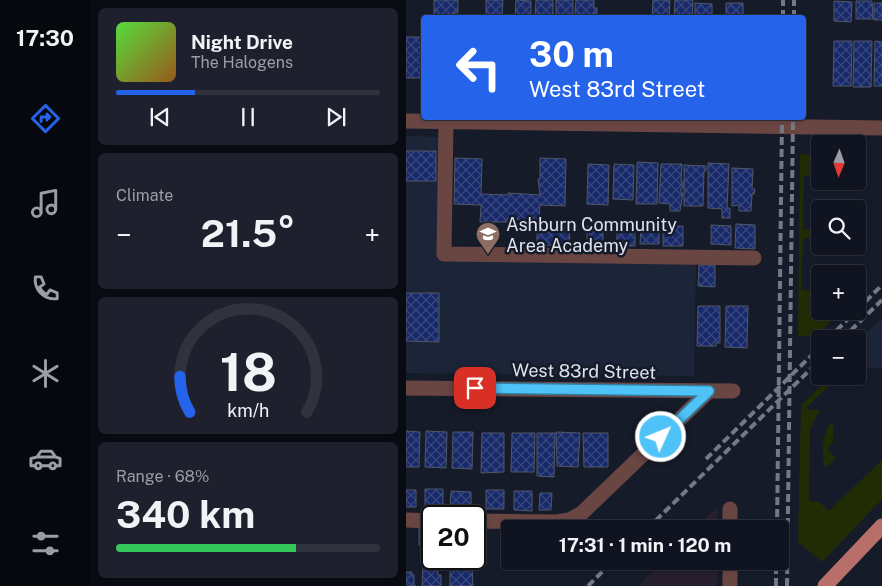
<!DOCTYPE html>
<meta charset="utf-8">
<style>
body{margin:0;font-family:"Public Sans",sans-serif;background:#1e212d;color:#f1f3f6;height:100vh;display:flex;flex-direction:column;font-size:19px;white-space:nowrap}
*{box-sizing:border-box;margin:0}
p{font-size:16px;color:#9c9ea5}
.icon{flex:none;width:28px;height:28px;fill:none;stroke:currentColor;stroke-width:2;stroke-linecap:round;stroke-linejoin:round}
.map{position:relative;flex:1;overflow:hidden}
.drawer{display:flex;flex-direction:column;gap:8px;padding:8px;background:#090b12;width:316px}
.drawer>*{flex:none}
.guide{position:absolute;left:15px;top:15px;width:385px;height:105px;border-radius:5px;box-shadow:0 1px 4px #0004,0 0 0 1px #30333e;background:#2563eb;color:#fff;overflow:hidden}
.needle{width:32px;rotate:182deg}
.controls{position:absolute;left:405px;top:135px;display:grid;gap:10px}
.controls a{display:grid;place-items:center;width:55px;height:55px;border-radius:5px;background:#101420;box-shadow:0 1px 4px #0004,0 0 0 1px #30333e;font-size:25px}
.speed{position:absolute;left:15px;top:505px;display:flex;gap:10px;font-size:25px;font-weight:700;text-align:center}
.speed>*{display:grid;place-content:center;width:65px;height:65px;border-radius:50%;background:#101420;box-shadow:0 1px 4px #0004,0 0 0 1px #30333e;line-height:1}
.speed .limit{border:2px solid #111;border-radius:8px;background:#fff;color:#111}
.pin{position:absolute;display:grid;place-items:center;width:42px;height:42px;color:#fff;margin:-21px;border-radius:10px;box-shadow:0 2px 8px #0006}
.me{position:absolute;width:55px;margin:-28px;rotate:46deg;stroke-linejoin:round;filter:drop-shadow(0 0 4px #0008)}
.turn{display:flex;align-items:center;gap:18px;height:105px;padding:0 25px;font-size:22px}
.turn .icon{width:65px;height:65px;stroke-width:2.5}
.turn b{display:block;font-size:35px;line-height:42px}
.big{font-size:38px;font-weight:700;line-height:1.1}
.drawer .tile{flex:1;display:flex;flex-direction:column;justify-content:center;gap:8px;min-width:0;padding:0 18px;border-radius:8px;background:#1e212d}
.drawer .dial{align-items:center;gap:0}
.dial svg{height:130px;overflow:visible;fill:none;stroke:#30333e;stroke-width:7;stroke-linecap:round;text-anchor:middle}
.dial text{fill:#f1f3f6;stroke:none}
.song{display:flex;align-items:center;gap:15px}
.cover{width:60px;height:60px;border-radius:8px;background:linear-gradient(135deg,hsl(110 70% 55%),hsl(30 70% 35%))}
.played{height:5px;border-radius:2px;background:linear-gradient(90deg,#2563eb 30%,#30333e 30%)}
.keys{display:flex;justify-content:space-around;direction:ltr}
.heat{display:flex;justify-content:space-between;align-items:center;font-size:28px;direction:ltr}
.charge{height:8px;border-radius:4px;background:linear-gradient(90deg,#34c759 68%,#30333e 0)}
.trip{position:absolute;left:95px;top:520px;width:288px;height:50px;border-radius:5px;background:#101420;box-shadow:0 1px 4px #0004,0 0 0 1px #30333e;font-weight:700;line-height:50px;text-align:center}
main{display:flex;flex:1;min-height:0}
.menu{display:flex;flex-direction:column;width:90px;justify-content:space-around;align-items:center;background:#06080d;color:#9c9ea5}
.menu .icon{width:35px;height:35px}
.menu .selected{color:#2563eb}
.menu b{font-size:22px;color:#f1f3f6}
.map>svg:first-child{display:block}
.built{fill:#1c2438}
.industrial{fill:#281f2e}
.grass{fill:#222c04}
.building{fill:url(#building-cross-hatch);stroke:#505768}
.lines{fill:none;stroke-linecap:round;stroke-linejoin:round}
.minor{stroke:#6a4643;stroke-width:15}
.major{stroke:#b96f69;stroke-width:15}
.rail{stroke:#757986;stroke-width:4;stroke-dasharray:8 4;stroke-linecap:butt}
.route-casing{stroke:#337fa1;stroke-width:12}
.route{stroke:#4fc3f7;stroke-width:9}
.labels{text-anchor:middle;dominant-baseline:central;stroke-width:5;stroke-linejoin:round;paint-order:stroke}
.poi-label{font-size:18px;fill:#dfe3ed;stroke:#161b2a;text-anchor:start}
.street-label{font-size:18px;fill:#dfe3ed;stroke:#161b2a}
</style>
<main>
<nav class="menu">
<b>17:30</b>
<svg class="icon selected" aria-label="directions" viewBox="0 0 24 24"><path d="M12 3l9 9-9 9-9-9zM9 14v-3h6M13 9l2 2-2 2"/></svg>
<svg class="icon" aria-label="music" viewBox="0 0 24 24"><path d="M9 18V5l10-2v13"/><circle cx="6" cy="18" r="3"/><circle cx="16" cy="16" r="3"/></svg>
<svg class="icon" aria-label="phone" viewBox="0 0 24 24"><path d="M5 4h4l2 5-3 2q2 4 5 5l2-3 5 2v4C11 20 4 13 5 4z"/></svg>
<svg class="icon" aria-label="climate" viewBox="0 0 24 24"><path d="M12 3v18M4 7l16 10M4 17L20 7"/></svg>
<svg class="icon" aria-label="car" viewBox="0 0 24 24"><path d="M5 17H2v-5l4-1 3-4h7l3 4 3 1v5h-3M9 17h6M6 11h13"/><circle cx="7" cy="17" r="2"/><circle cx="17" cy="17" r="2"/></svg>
<svg class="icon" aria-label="filters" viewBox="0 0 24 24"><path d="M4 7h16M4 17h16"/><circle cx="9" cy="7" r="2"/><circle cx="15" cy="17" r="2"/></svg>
</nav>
<section class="drawer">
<div class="tile">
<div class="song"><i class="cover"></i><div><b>Night Drive</b><p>The Halogens</p></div></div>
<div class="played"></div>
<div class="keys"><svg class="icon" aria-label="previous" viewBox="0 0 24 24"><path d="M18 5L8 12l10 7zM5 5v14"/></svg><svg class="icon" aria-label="pause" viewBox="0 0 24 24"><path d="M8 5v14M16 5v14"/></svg><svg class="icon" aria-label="next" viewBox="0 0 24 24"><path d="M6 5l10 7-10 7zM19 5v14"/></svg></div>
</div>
<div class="tile"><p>Climate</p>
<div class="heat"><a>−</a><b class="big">21.5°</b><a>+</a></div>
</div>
<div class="tile dial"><svg viewBox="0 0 100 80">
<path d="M14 69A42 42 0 1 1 86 69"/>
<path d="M14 69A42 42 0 0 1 8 47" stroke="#2563eb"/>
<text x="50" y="56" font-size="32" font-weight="700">18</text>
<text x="50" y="72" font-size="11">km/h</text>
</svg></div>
<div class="tile"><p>Range · 68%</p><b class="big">340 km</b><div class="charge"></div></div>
</section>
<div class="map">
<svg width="476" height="586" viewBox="0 0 476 586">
<defs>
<pattern id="building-cross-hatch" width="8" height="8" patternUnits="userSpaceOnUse" patternTransform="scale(1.25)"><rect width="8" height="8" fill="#172968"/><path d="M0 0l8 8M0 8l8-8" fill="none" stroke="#38487e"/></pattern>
</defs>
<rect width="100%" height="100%" fill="#161b2a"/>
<path class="built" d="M0,136l39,1 -1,117 252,3 -2,119 -288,-3z
M476,318v50l-24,-1 -1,-25z"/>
<path class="industrial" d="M312,506v23h-23z
M257,561h54v25h-78z"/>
<path class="grass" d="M394,154l20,1v21h-16l-1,53 13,1 2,2v3l-2,3h-13l-2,52 19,1v20h21l-25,25h-18z
M426,376h25l-19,1 -33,32 13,1 1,2 -9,17 -1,72 10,1 10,9 53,-51v39l-60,63 -24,-20 3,-137z
M424,424l4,1 -1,17 -6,7 9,9 -10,9c-6,-7 -3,-36 4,-43z"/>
<path class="building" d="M28,0h24v13h-5v3h-19z
M80,0h17l-1,17h-16z
M110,0l15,1v17h-16z
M130,0h17v18l-18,-1z
M150,0h17v17l-17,1z
M170,0h18v8h3v6l-3,-1v5l-19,-1z
M247,0h17l-1,18h-17z
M269,0h18l-1,18 -18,-1z
M428,1l18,1 -1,20 -17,-1z
M450,1h16l1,18h-17z
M289,3l17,1v14h-17z
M320,3h17v15h-17z
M468,3h8v17h-8z
M0,37h17l1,28h-2v13h-16z
M428,41h18l-1,45h-18z
M448,41h18l-1,46h-18z
M469,41l7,1v44h-8z
M0,151h30v30h-30z
M49,158l27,1 -1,35 27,1v-2l32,2 -2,-16h2v-21l26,1 -1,47 -25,-1 -1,15 -32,-1v3h-27l1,-17 -27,-1z
M231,162l21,1 -1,41h-21z
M302,163l21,1 -2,44h3v10h-8v-9l-14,-1z
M182,164l21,1 -1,40 -21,-1z
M208,164l20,1 -1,35 -20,-1z
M255,164h21l-1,18h2v6h-2v5h2l-3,18h-10v-7l-11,-1z
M278,165l22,1v5h-2l-1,35h-19z
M326,168l21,1 -1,20h3l-1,5h-2l-1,17h-12v-6l-7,1z
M330,224l19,1v24l-20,-1z
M305,225l20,1v19l-20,-1z
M131,226h33l-1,20 -32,-1z
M181,226h16v17l-16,1z
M235,226l18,1v17h-19z
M257,226h20v20h-20z
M211,228h18v18h-18z
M293,265h16v22l-17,-1z
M0,293h33v49l-33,-1z
M292,306h22v37h-4v3h-19z
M320,306h22l-1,42 -22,-1z
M0,431l14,1 -1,35h-13z
M20,431l21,1 -1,36 -21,-1z
M47,432h20l-1,37 -20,-1z
M150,432l24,1 -2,34 -21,-1z
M76,433h22v39l-23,1z
M106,433h23l-1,39h-23z
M131,433h18l-1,44 -17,-1z
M177,433h25v34h-24z
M19,489h18v20l-18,-1z
M0,490h10v17h-10z
M80,490h18v19h-18z
M45,491l20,1v18l-21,-1z
M108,491h18v20l-18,-1z
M134,493h12l-1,17h-12z
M13,527h13v18h-13z
M17,561h14l1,14h3v11h-19z
M44,564h22l1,22h-23z
M0,572h6v3h2v11h2h-10z"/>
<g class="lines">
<path class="minor" d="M0,121l476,7
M40,121l-2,133 310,4
M0,388l327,3
M0,520l26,1
M69,521l82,1 12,-2 13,-7 127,-122
M324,529v-20
M324,586v-25"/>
<path class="major" d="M419,586l57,-60"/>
<path class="rail" d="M377,18v-18
M388,18v-18
M451,310l25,-25
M422,339l28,-28
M436,339l40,-39
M300,459l114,-112
M241,529l173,-169
M371,529l5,-411
M182,586l25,-25
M370,586v-25
M381,586l6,-468"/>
</g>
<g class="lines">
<defs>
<path id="route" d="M69,388l234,3 -48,46"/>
</defs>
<use href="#route" class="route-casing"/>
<use href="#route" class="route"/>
</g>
<defs>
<symbol id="school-pin" viewBox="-11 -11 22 30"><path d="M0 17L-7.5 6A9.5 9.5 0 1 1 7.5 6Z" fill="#8d6e63" stroke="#161b2a"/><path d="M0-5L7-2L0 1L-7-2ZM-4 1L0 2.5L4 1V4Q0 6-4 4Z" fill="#fff"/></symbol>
</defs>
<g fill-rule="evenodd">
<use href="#school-pin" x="68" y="220" width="28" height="38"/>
</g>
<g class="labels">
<g class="poi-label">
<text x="100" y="224">Ashburn Community<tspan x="100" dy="21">Area Academy</tspan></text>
</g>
<g class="street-label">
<text transform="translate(178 371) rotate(1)">West 83rd Street</text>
</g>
</g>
</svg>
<div class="controls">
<a><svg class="needle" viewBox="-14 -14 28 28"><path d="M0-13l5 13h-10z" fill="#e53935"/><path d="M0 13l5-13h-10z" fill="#9c9ea5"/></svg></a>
<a><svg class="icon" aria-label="search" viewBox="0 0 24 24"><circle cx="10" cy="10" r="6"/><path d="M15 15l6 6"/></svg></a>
<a>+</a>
<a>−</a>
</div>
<div class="speed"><div class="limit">20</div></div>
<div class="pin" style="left:69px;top:388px;background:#d93025"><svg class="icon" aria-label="arrive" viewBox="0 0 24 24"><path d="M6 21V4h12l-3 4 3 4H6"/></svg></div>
<svg class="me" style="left:255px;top:437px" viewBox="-20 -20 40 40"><circle r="17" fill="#4fc3f7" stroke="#fff" stroke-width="3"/><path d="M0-11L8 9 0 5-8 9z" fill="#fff"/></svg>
<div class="trip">17:31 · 1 min · 120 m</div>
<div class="guide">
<div class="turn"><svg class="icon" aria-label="left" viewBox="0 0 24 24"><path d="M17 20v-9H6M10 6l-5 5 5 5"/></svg><div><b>30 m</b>West 83rd Street</div></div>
</div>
</div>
</main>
